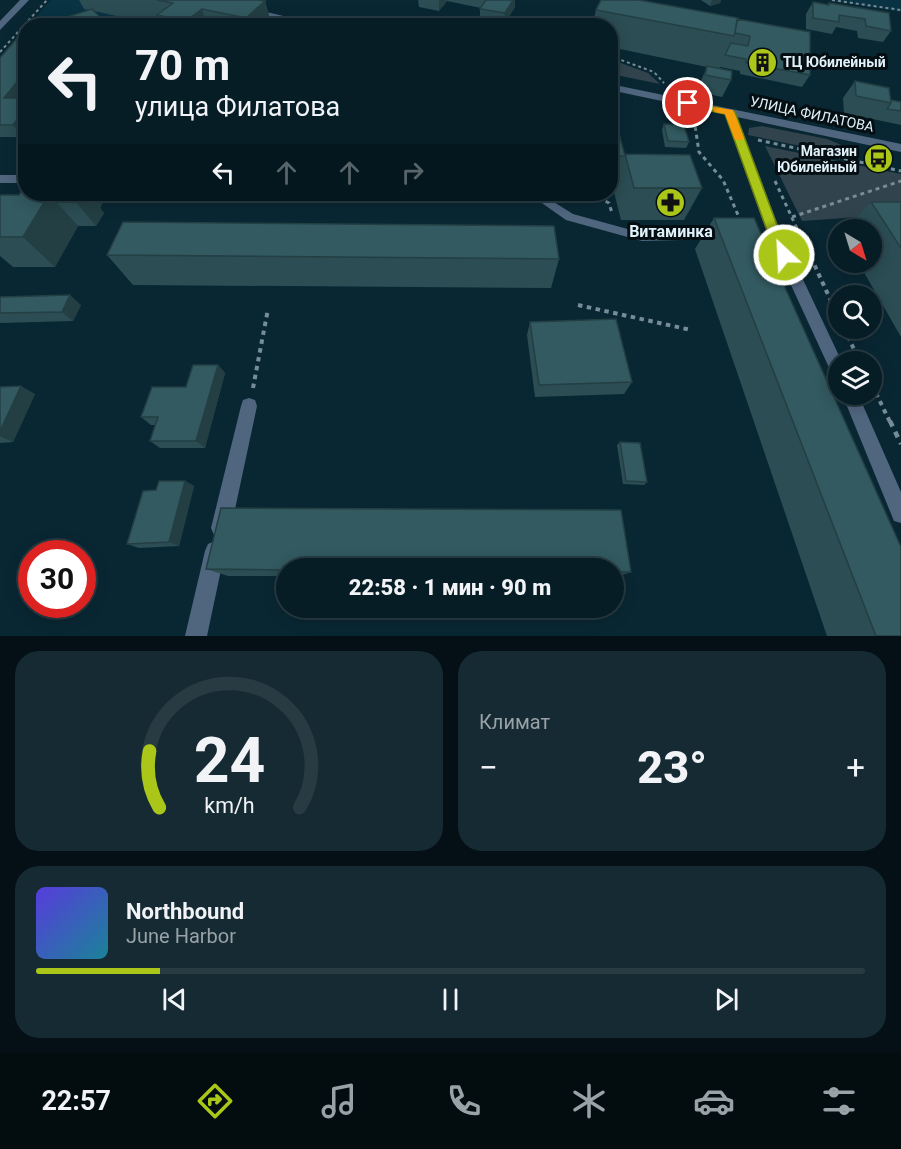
<!DOCTYPE html>
<html lang="ru">
<meta charset="utf-8">
<style>
body{margin:0;font-family:Roboto,sans-serif;background:#152a32;color:#f1f3f6;height:100vh;display:flex;flex-direction:column;font-size:22px;white-space:nowrap}
*{box-sizing:border-box;margin:0}
p{font-size:20px;color:#98a2a7}
.icon{flex:none;width:33px;height:33px;fill:none;stroke:currentColor;stroke-width:2;stroke-linecap:round;stroke-linejoin:round}
.map{position:relative;height:636px;overflow:hidden}
.drawer{display:flex;flex-direction:column;gap:15px;padding:15px;background:#041015;flex:1}
.drawer>*{flex:none}
.top-card{position:absolute;left:18px;top:18px;width:600px;height:183px;border-radius:24px;box-shadow:0 3px 15px #0003,0 0 0 2px #283b43;background:#071d26;color:#f1f3f6;overflow:hidden}
.needle{width:39px;rotate:142deg}
.buttons{position:absolute;left:828px;top:219px;display:grid;gap:12px}
.buttons a{display:grid;place-items:center;width:54px;height:54px;border-radius:50%;background:#071d26;box-shadow:0 3px 15px #0003,0 0 0 2px #283b43;font-size:30px}
.speed{position:absolute;left:18px;top:540px;display:flex;gap:12px;font-size:30px;font-weight:700;text-align:center}
.speed>*{display:grid;place-content:center;width:78px;height:78px;border-radius:50%;background:#071d26;box-shadow:0 3px 15px #0003,0 0 0 2px #283b43;line-height:1}
.speed .limit{border:9px solid #d22;background:#fff;color:#111}
.pin{position:absolute;display:grid;place-items:center;width:51px;height:51px;color:#fff;margin:-26px;border:3px solid #fff;border-radius:50%;box-shadow:0 2px 6px #0007}
.me{position:absolute;width:66px;margin:-33px;rotate:335deg;stroke-linejoin:round;filter:drop-shadow(0 0 4px #0008)}
.turn{display:flex;align-items:center;gap:21px;height:126px;padding:0 18px;font-size:27px}
.turn .icon{width:78px;height:78px;stroke-width:2.5}
.turn b{display:block;font-size:42px;line-height:51px}
.lanes{display:flex;align-items:center;height:57px;padding:0 18px;background:#0003;justify-content:center;gap:30px;direction:ltr}
.lanes .off{opacity:.35}
.big{font-size:45px;font-weight:800;line-height:1.1}
.drawer .card{flex:1;display:flex;flex-direction:column;justify-content:center;gap:9px;min-width:0;padding:0 21px;border-radius:24px;background:#152a32}
.drawer .dial{align-items:center;gap:0}
.dial svg{height:156px;overflow:visible;fill:none;stroke:#283b43;stroke-width:7;stroke-linecap:round;text-anchor:middle}
.dial text{fill:#f1f3f6;stroke:none}
.song{display:flex;align-items:center;gap:18px}
.cover{width:72px;height:72px;border-radius:9px;background:linear-gradient(135deg,hsl(250 70% 55%),hsl(190 70% 35%))}
.played{height:6px;border-radius:3px;background:linear-gradient(90deg,#aac719 15%,#283b43 15%)}
.keys{display:flex;justify-content:space-around;direction:ltr}
.heat{display:flex;justify-content:space-between;align-items:center;font-size:33px;direction:ltr}
.drawer .tiles{flex:1;display:grid;gap:15px;grid-template-columns:1fr 1fr}
.card:last-child{grid-column:span 2}
.trip{position:absolute;left:276px;top:558px;width:348px;height:60px;border-radius:30px;background:#071d26;box-shadow:0 3px 15px #0003,0 0 0 2px #283b43;font-weight:800;line-height:60px;text-align:center}
.dock{display:flex;height:96px;justify-content:space-around;align-items:center;background:#030c0f;color:#98a2a7}
.dock .icon{width:42px;height:42px}
.dock .current{color:#aac719}
.dock b{font-size:27px;color:#f1f3f6}
.map>svg:first-child{display:block}
.built{fill:#093242}
.green{fill:#31444d}
.lines{fill:none;stroke-linecap:round;stroke-linejoin:round}
.path-far3{stroke:#768d97;stroke-width:2;stroke-dasharray:3 3;stroke-linecap:butt}
.path-far2{stroke:#768d97;stroke-width:3;stroke-dasharray:4 4;stroke-linecap:butt}
.path-far1{stroke:#768d97;stroke-width:4;stroke-dasharray:4.5 4.5;stroke-linecap:butt}
.path{stroke:#768d97;stroke-width:4.5;stroke-dasharray:6 6;stroke-linecap:butt}
.service{fill:#50667f;fill-rule:evenodd}
.minor{fill:#50667f;fill-rule:evenodd}
.tertiary{fill:#50667f;fill-rule:evenodd}
.wall{fill:#2b4d53}
.shaded-wall{fill:#233f43}
.building{fill:#325a60;stroke:#233f43;stroke-width:1.5}
.route{fill:#aac719;stroke:#6e8110;stroke-width:1.5}
.slow{fill:#f59e0b}
.labels{text-anchor:middle;dominant-baseline:central;stroke-width:6;stroke-linejoin:round;paint-order:stroke}
.far-poi-label{font-size:14px;font-weight:bold;fill:#e1f1f9;stroke:#040e13;text-anchor:start}
.far-street-label{font-size:14px;fill:#e1f1f9;stroke:#040e13}
.poi-label{font-size:16px;font-weight:bold;fill:#e1f1f9;stroke:#040e13}
</style>
<div class="map">
<svg width="901" height="636" viewBox="0 0 901 636">
<rect width="100%" height="100%" fill="#092733"/>
<path class="built" d="M51,0h93l119,26h-235z
M827,0h74v12z"/>
<path class="green" d="M610,59l38,14 12,11 -49,-10z
M762,126l65,13 31,13v6l-110,-23 1,-7z
M765,146l136,28v40l-99,7z"/>
<g class="lines">
<path class="path-far3" d="M832,0l69,10
M327,18l36,8
M0,52l47,-52
M610,56l44,16 10,11"/>
<path class="path-far2" d="M694,119l5,33 24,28 18,42
M758,140l143,31
M775,181l32,69
M575,201l21,-4 13,6 3,10
M792,217l109,-36"/>
<path class="path-far1" d="M807,249l31,67
M578,305l113,25
M844,328l16,34
M872,385l18,37
M253,388l15,-79"/>
<path class="path" d="M890,421l11,23"/>
<path class="service" d="M529,194h12l32,20 69,19 77,-2 5,4 -5,4 -77,2 -76,-21z"/>
<path class="minor" d="M20,0h9l-29,30v-9z
M730,109l5,3 46,121 61,129h-4v14l-6,-2 -65,-141 -42,-121z
M0,175h26v8h-26z
M842,394h16l43,98v31l-7,-2z
M249,398l6,2 2,6 -26,122 -3,7 -7,3 -7,-3 -3,-7 30,-122 2,-6z
M215,541l7,3 3,7 -18,85h-22l20,-85 3,-7z"/>
<path class="tertiary" d="M250,8l67,16 1,2h-18l-53,-13 -2,-2z
M610,84l291,60v8l-291,-62z"/>
</g>
<path class="wall" d="M79,0h187l-1,1 7,25h-111l-67,-15 9,12 40,-1 1,4h-87l-3,-5 35,-11 -5,-1z
M418,0h97v7l-11,18 -24,-5v-11l1,-1 -34,-7 -8,10 -20,-4z
M701,0h20l-1,3 -10,3z
M813,2l15,3 1,-2 62,28 -8,11 -25,-4 -1,-7 -21,-4 -4,7 -26,-5v-15z
M596,10l142,8 72,57 -8,12 -62,-13v-3l-20,-4 -1,2 12,11 -9,17 -24,-5 2,-9 7,-16 -97,-20v-21h-18z
M26,37v57l-3,4h3v34l-4,5h-22v-79z
M855,81l36,19 10,2v23l-57,-12 -1,-15z
M664,124l25,18 -3,6 -21,-1 -3,-17z
M610,126l15,29 77,33 -18,32h-63l-8,-32h-3z
M107,194l-7,14 4,5 -8,13h-18l-23,41h-42l-13,-11v-61z
M871,202h30v135l-43,-75h14v-32h-28z
M714,218l187,418h-74l-132,-387z
M107,255l452,4 -8,29 -418,-3z
M0,297l81,8 -8,16 -73,2z
M530,322l102,60 -8,12 -89,3 -8,-62z
M218,365l7,8 -20,75h-45l-10,-7 5,-16h-4l-10,-8z
M0,387l35,7 -22,48 -13,1z
M620,442l27,40 -3,3 -21,-1 -6,-39z
M185,481l9,5 -15,60 -40,2 -12,-4 29,-54z
M221,508l400,2 10,62 -17,6v-10h-328v8h-58l-22,-7z"/>
<path class="shaded-wall" d="M439,0h8l-8,11z
M513,0h2v7l-11,18 1,-12z
M712,0h9l-1,3 -10,3z
M265,1l7,25h-24l-2,-8z
M202,9l6,17h-21l-1,-5z
M101,18l4,8h-27z
M26,71v23l-12,15 -10,-11z
M26,108v24l-4,5 -9,-12z
M49,194l29,32 -23,41 -32,-30z
M69,194h38l-7,14 4,5 -8,13z
M70,295l11,10 -8,16 -11,-9z
M218,365l7,8 -20,75 -9,-7z
M21,386l14,8 -22,48 -13,-6v-5z
M185,481l9,5 -15,60 -10,-4z"/>
<path class="building" d="M157,0h101l7,1 -19,17 -44,-9 -16,12 -29,-6 16,-12z
M486,0h27l-8,13 -25,-4z
M601,0h38l99,18 -4,18 -138,-26z
M813,2l16,3v-2l60,10 2,18 -25,-5 -1,-7 -26,-4v7l-26,-4z
M92,9l9,9 -23,8h-20l-4,-5z
M737,19l73,13v43l-64,-12v-4l-21,-4 6,-12 17,3 2,-10 -15,-3z
M107,20l36,2 -3,4h-40z
M18,37h8v34l-22,27h22v10l-13,17h-13v-67z
M707,66l25,5 -1,9 -26,-5z
M855,81l34,7 2,15 -35,-7z
M891,100l10,2v9l-14,-2 4,-6z
M664,124l20,1 5,17 -21,-1z
M610,126h7l8,30h-15z
M625,154l65,1 12,33h-68z
M26,185v9h44h-21l-26,43h-23v-42h19z
M871,202h30v46z
M714,218h40l147,329v89h-25z
M123,222l431,4 5,33 -452,-4z
M70,295l-8,17 -62,1v-16z
M616,319l16,63 -93,3 -9,-63z
M193,365h25l-22,76h-46l8,-24h-17l11,-30h34z
M21,386l-21,45v-44z
M620,442l20,1 7,39 -21,-1z
M159,481h26l-16,61 -42,2 16,-53 13,-1z
M221,508l400,2 10,62h-17v-4h-328v2l-80,-1z"/>
<path class="route" d="M688,100l47,12 45,121 10,22 -1,3h-9l-12,-25 -43,-119 -41,-9 -1,-2z"/>
<path class="slow" d="M714,107l19,3 11,28 -2,2h-7l-10,-26 -11,-2z"/>
<defs>
<symbol id="building-disc" viewBox="-11 -11 22 22"><circle r="9.5" fill="#aac719" stroke="#040e13"/><path d="M-4-6H4V6H1V3H-1V6H-4ZM-2.5-4.3h1.7v1.8h-1.7ZM.8-4.3h1.7v1.8H.8ZM-2.5-1h1.7V.8h-1.7ZM.8-1h1.7V.8H.8Z" fill="#111"/></symbol>
<symbol id="bus-disc" viewBox="-11 -11 22 22"><circle r="9.5" fill="#aac719" stroke="#040e13"/><path d="M-5-6H5V4H4V6H2V4H-2V6H-4V4H-5ZM-3.5-4V0h7V-4ZM-3.5 1.2v1.5H-2V1.2ZM2 1.2v1.5H3.5V1.2Z" fill="#111"/></symbol>
<symbol id="pharmacy-disc" viewBox="-11 -11 22 22"><circle r="9.5" fill="#aac719" stroke="#040e13"/><path d="M-2-6h4v4h4v4h-4v4h-4v-4h-4v-4h4Z" fill="#111"/></symbol>
</defs>
<g fill-rule="evenodd">
<use href="#building-disc" x="746" y="46" width="33" height="33"/>
<use href="#bus-disc" x="862" y="142" width="33" height="33"/>
<use href="#pharmacy-disc" x="654" y="186" width="33" height="33"/>
</g>
<g class="labels">
<g class="far-poi-label">
<text x="783" y="62">ТЦ Юбилейный</text>
<text x="857" y="151" text-anchor="end">Магазин<tspan x="857" dy="16">Юбилейный</tspan></text>
</g>
<g class="far-street-label">
<text transform="translate(812 114) rotate(12)">УЛИЦА ФИЛАТОВА</text>
</g>
<g class="poi-label">
<text x="671" y="231">Витаминка</text>
</g>
</g>
</svg>
<div class="buttons">
<a><svg class="needle" viewBox="-14 -14 28 28"><path d="M0-13l5 13h-10z" fill="#e53935"/><path d="M0 13l5-13h-10z" fill="#98a2a7"/></svg></a>
<a><svg class="icon" aria-label="search" viewBox="0 0 24 24"><circle cx="10" cy="10" r="6"/><path d="M15 15l6 6"/></svg></a>
<a><svg class="icon" aria-label="layers" viewBox="0 0 24 24"><path d="M12 4l9 5-9 5-9-5zM3 14l9 5 9-5"/></svg></a>
</div>
<div class="speed"><div class="limit">30</div></div>
<div class="pin" style="left:688px;top:103px;background:#d93025"><svg class="icon" aria-label="arrive" viewBox="0 0 24 24"><path d="M6 21V4h12l-3 4 3 4H6"/></svg></div>
<svg class="me" style="left:784px;top:255px" viewBox="-20 -20 40 40"><circle r="17" fill="#aac719" stroke="#fff" stroke-width="3"/><path d="M0-11L8 9 0 5-8 9z" fill="#fff"/></svg>
<div class="trip">22:58 · 1 мин · 90 m</div>
<div class="top-card">
<div class="turn"><svg class="icon" aria-label="left" viewBox="0 0 24 24"><path d="M17 20v-9H6M10 6l-5 5 5 5"/></svg><div><b>70 m</b>улица Филатова</div></div>
<div class="lanes"><svg class="icon" aria-label="left" viewBox="0 0 24 24"><path d="M17 20v-9H6M10 6l-5 5 5 5"/></svg><svg class="icon off" aria-label="ahead" viewBox="0 0 24 24"><path d="M12 20V5M6 11l6-6 6 6"/></svg><svg class="icon off" aria-label="ahead" viewBox="0 0 24 24"><path d="M12 20V5M6 11l6-6 6 6"/></svg><svg class="icon off" aria-label="right" viewBox="0 0 24 24"><path d="M7 20v-9h11M14 6l5 5-5 5"/></svg></div>
</div>
</div>
<section class="drawer">
<div class="tiles">
<div class="card dial"><svg viewBox="0 0 100 80">
<path d="M14 69A42 42 0 1 1 86 69"/>
<path d="M14 69A42 42 0 0 1 9 40" stroke="#aac719"/>
<text x="50" y="56" font-size="32" font-weight="700">24</text>
<text x="50" y="72" font-size="11">km/h</text>
</svg></div>
<div class="card"><p>Климат</p>
<div class="heat"><a>−</a><b class="big">23°</b><a>+</a></div>
</div>
<div class="card">
<div class="song"><i class="cover"></i><div><b>Northbound</b><p>June Harbor</p></div></div>
<div class="played"></div>
<div class="keys"><svg class="icon" aria-label="previous" viewBox="0 0 24 24"><path d="M18 5L8 12l10 7zM5 5v14"/></svg><svg class="icon" aria-label="pause" viewBox="0 0 24 24"><path d="M8 5v14M16 5v14"/></svg><svg class="icon" aria-label="next" viewBox="0 0 24 24"><path d="M6 5l10 7-10 7zM19 5v14"/></svg></div>
</div>
</div>
</section>
<nav class="dock">
<b>22:57</b>
<svg class="icon current" aria-label="directions" viewBox="0 0 24 24"><path d="M12 3l9 9-9 9-9-9zM9 14v-3h6M13 9l2 2-2 2"/></svg>
<svg class="icon" aria-label="music" viewBox="0 0 24 24"><path d="M9 18V5l10-2v13"/><circle cx="6" cy="18" r="3"/><circle cx="16" cy="16" r="3"/></svg>
<svg class="icon" aria-label="phone" viewBox="0 0 24 24"><path d="M5 4h4l2 5-3 2q2 4 5 5l2-3 5 2v4C11 20 4 13 5 4z"/></svg>
<svg class="icon" aria-label="climate" viewBox="0 0 24 24"><path d="M12 3v18M4 7l16 10M4 17L20 7"/></svg>
<svg class="icon" aria-label="car" viewBox="0 0 24 24"><path d="M5 17H2v-5l4-1 3-4h7l3 4 3 1v5h-3M9 17h6M6 11h13"/><circle cx="7" cy="17" r="2"/><circle cx="17" cy="17" r="2"/></svg>
<svg class="icon" aria-label="filters" viewBox="0 0 24 24"><path d="M4 7h16M4 17h16"/><circle cx="9" cy="7" r="2"/><circle cx="15" cy="17" r="2"/></svg>
</nav>
